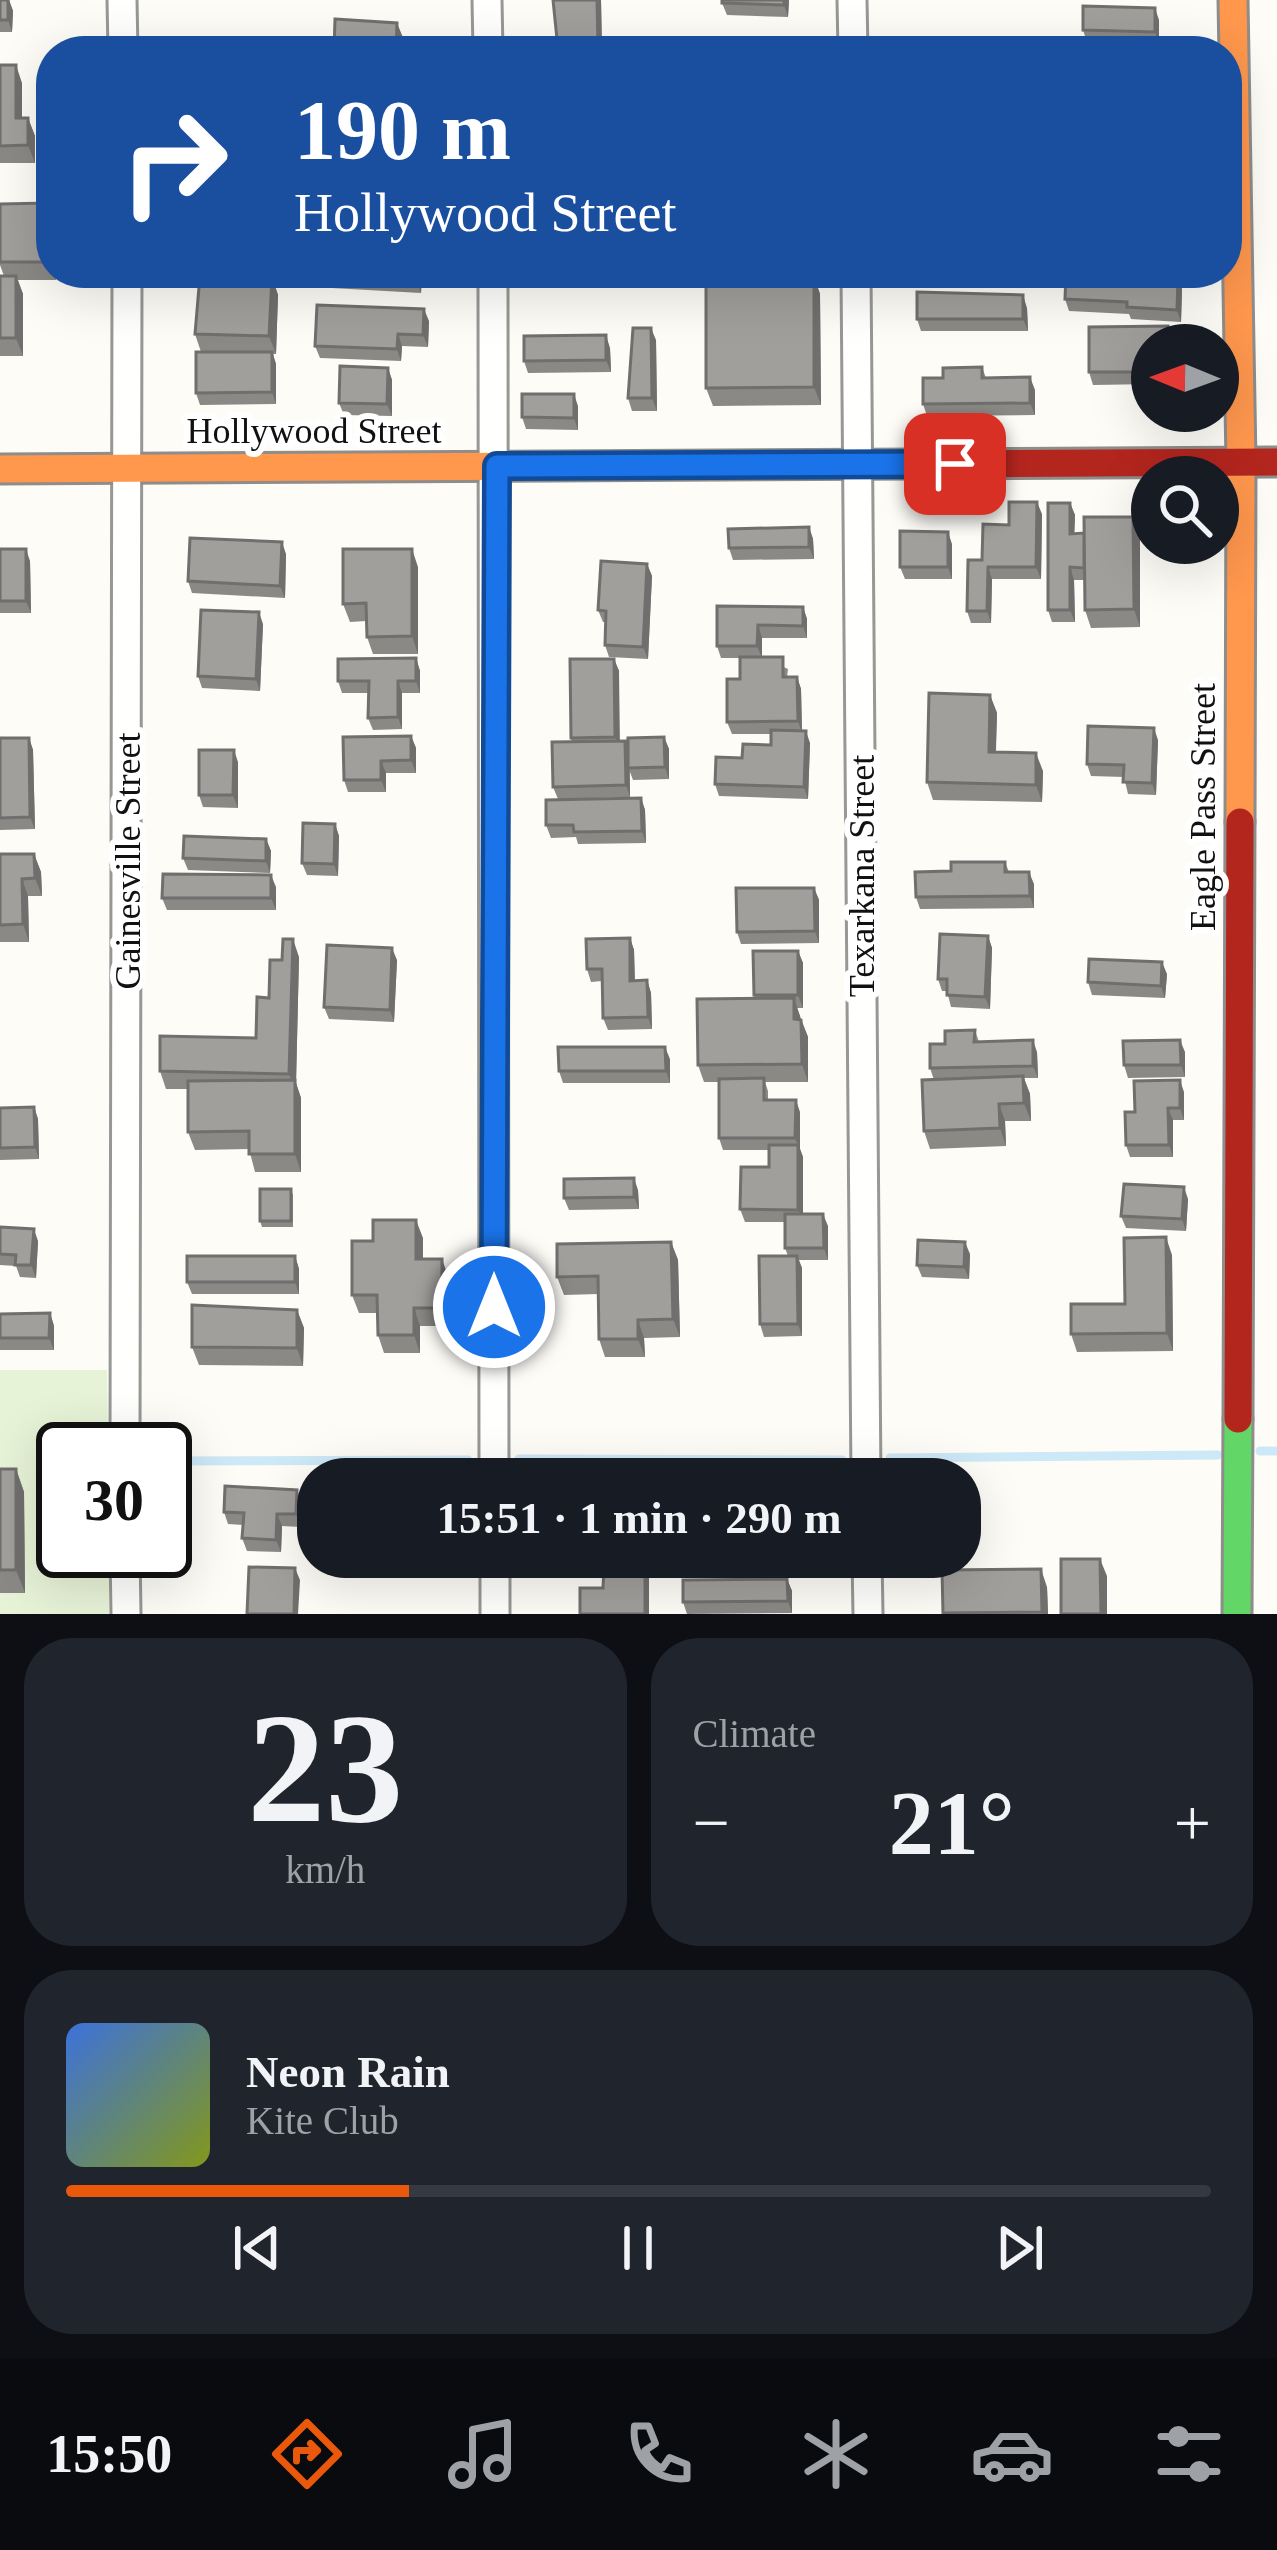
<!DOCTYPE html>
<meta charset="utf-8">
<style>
body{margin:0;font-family:"Times New Roman",serif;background:#20242c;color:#f1f3f6;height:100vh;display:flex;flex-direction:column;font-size:45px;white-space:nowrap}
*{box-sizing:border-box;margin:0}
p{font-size:39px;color:#9ea1a6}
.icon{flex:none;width:66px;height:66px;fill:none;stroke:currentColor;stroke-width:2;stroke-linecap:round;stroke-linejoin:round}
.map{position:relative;height:1614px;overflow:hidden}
.details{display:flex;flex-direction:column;gap:24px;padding:24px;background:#0d0f14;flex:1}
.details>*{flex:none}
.banner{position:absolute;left:36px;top:36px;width:1206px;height:252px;border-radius:48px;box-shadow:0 12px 48px #0002;background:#1a4fa0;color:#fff;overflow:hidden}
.needle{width:78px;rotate:271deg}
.tools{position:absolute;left:1131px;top:324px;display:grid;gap:24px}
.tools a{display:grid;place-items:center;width:108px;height:108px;border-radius:50%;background:#171b24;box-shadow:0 12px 48px #0002;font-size:60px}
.speed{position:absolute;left:36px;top:1422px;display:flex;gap:24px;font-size:60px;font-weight:700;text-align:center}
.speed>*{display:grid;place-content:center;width:156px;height:156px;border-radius:50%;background:#171b24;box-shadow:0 12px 48px #0002;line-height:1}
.speed .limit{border:6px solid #111;border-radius:18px;background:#fff;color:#111}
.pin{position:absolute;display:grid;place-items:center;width:102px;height:102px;color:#fff;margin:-51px;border-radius:24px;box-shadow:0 6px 18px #0006}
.me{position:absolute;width:132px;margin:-66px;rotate:0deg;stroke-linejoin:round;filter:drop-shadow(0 0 9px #0008)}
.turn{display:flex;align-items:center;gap:42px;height:252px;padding:0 60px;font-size:54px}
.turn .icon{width:156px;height:156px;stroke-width:2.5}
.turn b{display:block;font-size:84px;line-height:102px}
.big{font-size:90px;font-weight:800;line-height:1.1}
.details .card{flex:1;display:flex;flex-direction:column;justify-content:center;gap:18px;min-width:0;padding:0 42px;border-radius:48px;background:#20242c}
.details .dial{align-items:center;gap:0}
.dial b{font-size:156px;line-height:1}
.song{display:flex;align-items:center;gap:36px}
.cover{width:144px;height:144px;border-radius:18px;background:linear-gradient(135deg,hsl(220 70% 55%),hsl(70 70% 35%))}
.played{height:12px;border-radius:6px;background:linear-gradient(90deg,#ea580c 30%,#363941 30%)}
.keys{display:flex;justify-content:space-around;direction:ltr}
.heat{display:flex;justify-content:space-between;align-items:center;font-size:66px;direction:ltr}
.details .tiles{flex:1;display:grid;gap:24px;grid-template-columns:1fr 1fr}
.card:last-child{grid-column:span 2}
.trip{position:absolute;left:297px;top:1458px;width:684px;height:120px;border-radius:48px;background:#171b24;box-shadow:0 12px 48px #0002;font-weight:800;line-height:120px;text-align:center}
.tabs{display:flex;height:192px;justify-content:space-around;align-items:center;background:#090b0e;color:#9ea1a6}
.tabs .icon{width:84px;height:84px}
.tabs .active{color:#ea580c}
.tabs b{font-size:54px;color:#f1f3f6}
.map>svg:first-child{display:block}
.green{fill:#e7f3d7}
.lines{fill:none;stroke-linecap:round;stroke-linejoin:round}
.stream{stroke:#cde8f7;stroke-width:9}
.street-casing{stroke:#979795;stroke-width:33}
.fast-casing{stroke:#8e8d8b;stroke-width:33}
.slow-casing{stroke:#8e8d8b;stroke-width:33}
.jam-casing{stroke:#8e8d8b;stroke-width:33}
.street{stroke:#fffffe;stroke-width:27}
.fast{stroke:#63d668;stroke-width:27}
.slow{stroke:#ff974d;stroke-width:27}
.jam{stroke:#b3261e;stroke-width:27}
.wall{fill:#8a8986}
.shaded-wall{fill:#716f6d}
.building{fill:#a19f9c;stroke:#716f6d;stroke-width:3}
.route-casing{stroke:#114b97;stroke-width:30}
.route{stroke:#1a73e8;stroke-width:21}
.labels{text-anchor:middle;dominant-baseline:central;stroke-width:12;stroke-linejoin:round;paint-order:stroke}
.street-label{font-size:36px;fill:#111;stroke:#fff}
</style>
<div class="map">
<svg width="1277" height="1614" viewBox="0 0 1277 1614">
<rect width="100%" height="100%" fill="#fdfcf7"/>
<path class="green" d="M0,1370h107l1,79h-45v102h46v63h-109z"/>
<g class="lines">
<path class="stream" d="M1260,1451h17
M890,1458l328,-3
M519,1459l323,1
M165,1461l303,-1"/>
<defs>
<path id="street" d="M122,0l1,51
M487,0l1,51
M852,0l1,51
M493,273l1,1206
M856,273l10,1206
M125,1449l2,-1176
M125,1551l1,63
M495,1557v57
M867,1557l1,57"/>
<path id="fast" d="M1237,1614l1,-195"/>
<path id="slow" d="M1233,0l8,462 -1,360
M0,469l916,-5"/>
<path id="jam" d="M916,464l361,-2
M1238,1419l2,-597"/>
</defs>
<use href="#street" class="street-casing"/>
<use href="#fast" class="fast-casing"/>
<use href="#slow" class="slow-casing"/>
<use href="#jam" class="jam-casing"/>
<use href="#street" class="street"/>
<use href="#fast" class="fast"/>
<use href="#slow" class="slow"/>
<use href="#jam" class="jam"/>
</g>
<path class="wall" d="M0,0h9l4,11 -1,21h-12z
M553,0h48l1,51h-43z
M789,0l-1,17 -61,-2 -5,-12z
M1159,20v24l-72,-2 -4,-12z
M0,65l22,18v35h6l7,18v27h-35z
M0,204l51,4v65h5v7h-38l5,14v62h-23v-80h4l-4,-11z
M200,273h92v11l-18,-1 4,12 -2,59h-3l3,10v40l-76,1 -4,-12 5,-41 -6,-18z
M422,273l-1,20 -107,-6 -5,-12z
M931,273h94v1l-93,1z
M1062,273h102v4h14l4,12 -1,33 -50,-3 -2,-5 -60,-3 -4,-12 1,-24z
M814,277l6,17 1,111 -108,1 -7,-18z
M1027,308l1,23h-107l-4,-12z
M429,321l-1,26 -26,-1 -1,15 -81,-3 -5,-12z
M1168,326l5,19h-21v39l-59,1 -4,-13v-45z
M656,340l1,71h-25l-4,-13z
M610,348l1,24 -83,1 -4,-12z
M982,367l4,11 49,12v25l-108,1 -4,-12 20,-26z
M388,368l4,12v36l-48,-1 -5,-12z
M578,406v24l-52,-1 -4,-12z
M1070,503l5,12 -1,19 66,1v92l-49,1 -6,-18 -1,-30h-10l1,42h-23l-4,-12z
M1042,514l-1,65h-49l-1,44h-20l-4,-12 15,-51 27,-35z
M809,527l4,12 1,20 -81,1 -4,-12z
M952,544v35h-47l-5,-12z
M0,549l30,12 1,52h-31z
M286,554l-1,44 -93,-5 -4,-12z
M647,564l5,12 -4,83 -39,-2 -4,-12v-23h-2l-5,-12z
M418,567v87h-45l-6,-17 -1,-16 -16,1 -7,-18z
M717,606l86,1 4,12v19h-45v19l26,12 -1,8h10l4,12 1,42 8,12 -2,56 -89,-3 -4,-12 27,-26 29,-13v-11h-39l-5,-12 13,-43v-21h-19l-4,-12z
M263,624l-3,67 -58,-3 -4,-12z
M416,658l4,13v22h-18v36l-29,1 -5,-12v-25h-26l-4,-12z
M614,659l5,12v70h6l3,8 36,-12 5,12v30l-36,1 -3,-8v25l-72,2 -5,-12 19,-45 -1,-4z
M990,695l7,18 -1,39 47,19 -1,31 -109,-2 -6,-18z
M411,736l5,12v25h-30v19h-38l-4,-12z
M0,738h29l4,12 2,79 -35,1z
M1158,740l-2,55 -28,-1 -4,-17 -33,-1 -4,-12z
M238,762v46l-35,-1 -4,-12z
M641,798l4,12 1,33 -68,1 -2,-7 -25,1 -5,-13z
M335,824l4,12 -1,40 -31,-1 -5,-12z
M266,839l5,12 -1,22 -82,-3 -5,-12z
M0,854h34l7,18 1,24h-14l1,46h-29z
M1005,862l4,10 25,12v24l-114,1 -4,-12 35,-26z
M276,887v23h-109l-5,-12z
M814,888l5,12v43l-78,1 -4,-12z
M988,936l4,12 -2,61 -39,-2 -4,-16h-5l-4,-12z
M630,938l4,12 1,31 12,-1 4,13 1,36 -44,1 -5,-12 -1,-37 -11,1 -4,-13z
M798,951l5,12v45h-6l11,29v45h-43l3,9v9l32,12v37l3,8v57l25,12v34h-29l3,8v68l-38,1 -4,-13 28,-68 -3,-8v-26h-40l-5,-13 29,-42v-17h-46l-4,-12v-56h-15l-6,-17 57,-66 -1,-4z
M299,957l-3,126 5,15v74h-46l-6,-23 -54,1 -7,-18v-43h-22l-6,-18 96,-33 26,-78z
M397,960l-3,62 -65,-3 -5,-12z
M1167,974l-2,24 -73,-3 -4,-13z
M975,1030l4,12 58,10 1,26h-14l6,16 1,27h-26l1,25 -76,3 -6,-18 10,-51 -4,-12 15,-24z
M1185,1052v25l-57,1 -4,-13z
M670,1059v24h-107l-4,-12z
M1184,1092v28h-11v37h-43l-4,-12 9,-33z
M34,1107l4,12 1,40 -39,1v-52z
M291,1189l2,6v32h-31l-2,-6z
M638,1190l1,19 -70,1 -5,-12z
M1188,1199l-2,32 -60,-3 -5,-12z
M0,1227l38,14 -2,37 -16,-1 -4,-11 -16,-1z
M423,1238v21l25,17v50h-28v27h-36l-6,-18 -1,-22h-18l-7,-18z
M671,1242l7,18 2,77 -36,1 1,19h-40l-6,-18 -1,-45 -34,1 -7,-18z
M970,1254l-1,25 -47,-2 -5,-12z
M1172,1255l1,96 -96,1 -6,-18 54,-30z
M295,1256l4,13v25h-107l-5,-12z
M297,1310l7,18 -1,38 -104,-1 -7,-18z
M50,1313l4,13v24h-54v-36z
M0,1469h16l8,23 1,101h-25z
M297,1490l5,12 -1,25 -19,-1 -1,26 -34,-1 -5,-13 1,-13 -15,-1 -4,-12z
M787,1579l5,12v22l-105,1 -4,-12z
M1047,1587l1,27h-105z"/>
<path class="shaded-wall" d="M9,0l4,11 -1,21 -4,-12z
M597,0h4l1,51h-3l-1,-3z
M784,0h5l-1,17 -4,-12z
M1155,8l4,12v24l-4,-12z
M397,23l7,17 -1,11h-7z
M16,65l6,18v52l-6,-17z
M28,118l7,18v27l-7,-18z
M417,273h5l-1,20 -4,-12z
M16,276l7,18v62l-7,-18z
M272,277l6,18 -2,59 -7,-18z
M814,277l6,17 1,111 -7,-18z
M1178,277l4,12 -1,33 -4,-12z
M1023,295l4,13 1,23 -5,-12z
M424,309l5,12 -1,26 -5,-12z
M651,328l5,12 1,71 -5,-13z
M398,334l4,12 -1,15 -4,-12z
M606,335l4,13 1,24 -5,-12z
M272,352l4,12v40l-4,-12z
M388,368l4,12v36l-5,-12z
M1030,377l5,13v25l-5,-12z
M574,394l4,12v24l-4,-12z
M1037,502l5,12 -1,65 -5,-12z
M1070,503l5,12 -1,31 -4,-12z
M1133,517l7,18v92l-6,-18z
M809,527l4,12 1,20 -5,-12z
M948,532l4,12v35l-4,-12z
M282,542l4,12 -1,44 -5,-12z
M26,549l4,12 1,52 -5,-12z
M412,549l6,18v87l-6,-18z
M647,564l5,12 -4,83 -5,-12z
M988,567l4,12 -1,44 -4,-12z
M1070,567l4,13 1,42 -5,-12z
M803,607l4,12v19l-4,-12z
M259,612l4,12 -3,67 -4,-12z
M758,625l4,13v20l-5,-12z
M416,658l4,13v22l-4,-12z
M614,659l5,12 1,78 -5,-12z
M797,677l4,12 1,44 -4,-12z
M398,681l4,12v36l-4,-12z
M990,695l7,18 -2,57 -6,-18z
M1154,728l4,12 -2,55 -4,-12z
M806,731l4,12 -2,56 -4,-12z
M411,736l5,12v25l-5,-13z
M664,737l5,12v30l-4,-12z
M29,738l4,12 2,79 -5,-12z
M625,741l4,12 1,44 -4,-12z
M234,750l4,12v46l-5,-13z
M1036,753l7,18 -1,31 -6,-17z
M381,761l5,12v19l-5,-12z
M641,798l4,12 1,33 -4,-12z
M335,824l4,12 -1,40 -4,-12z
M266,839l5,12 -1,22 -4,-12z
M34,854l7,18 1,24 -7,-18z
M1029,872l5,12v24l-4,-12z
M271,875l5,12v23l-5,-12z
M22,879l6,17 1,46 -6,-18z
M814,888l5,12v43l-4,-12z
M988,936l4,12 -2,61 -5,-12z
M630,938l4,12 1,43 -5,-12z
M293,939l6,18 -3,126 5,15v74l-6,-18v-65l-6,-15z
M392,948l5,12 -3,62 -4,-12z
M798,951l5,12v45l-5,-13z
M1162,962l5,12 -2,24 -4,-12z
M647,980l4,13 1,36 -4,-12z
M794,998l6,18v21l-6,-18z
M801,1020l7,17v45l-6,-18z
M1033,1040l4,12 1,26 -5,-12z
M1180,1040l5,12v25l-4,-12z
M665,1047l5,12v24l-4,-12z
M1023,1076l7,18 1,27 -7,-18z
M1180,1080l4,12v28l-4,-12z
M796,1100l4,12v37l3,8v65l-5,-12v-64l-3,-8z
M999,1104l6,17 1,25 -6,-18z
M34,1107l4,12 1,40 -4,-12z
M1168,1108l5,12v37l-4,-12z
M634,1178l4,12 1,19 -5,-12z
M1184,1187l4,12 -2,32 -4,-12z
M823,1214l5,12v34l-4,-12z
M416,1220l7,18v38l-7,-17z
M34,1229l4,12 -2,37 -5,-13z
M1166,1237l6,18 1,96 -6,-18z
M671,1242l7,18 2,77 -7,-18z
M965,1242l5,12 -1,25 -5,-12z
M295,1256l4,13v25l-4,-12z
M797,1256l5,12v68l-4,-12z
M442,1259l6,17v50l-6,-18z
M414,1308l6,18v27l-6,-18z
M297,1310l7,18 -1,38 -6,-18z
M50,1313l4,13v24l-5,-12z
M638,1320l6,18 1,19 -7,-18z
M16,1469l8,23 1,101 -9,-23z
M297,1490l5,12 -1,25 -5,-13z
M277,1514l5,12 -1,26 -5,-12z
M1100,1559l7,17v38h-6z
M645,1564l4,12v38h-4z
M295,1568l5,12 -2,34h-4z
M1041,1569l6,18 1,27h-6v-2z
M787,1579l5,12v22l-4,-12z"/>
<path class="building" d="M0,0h8v20h-8z
M553,0h44l1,48 -40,1z
M722,0h62v5l-62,-2z
M1083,6l72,2v24l-72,-2z
M335,19l62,4 -1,28h-62z
M0,65h16v53h12v27l-28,1z
M49,203l1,59h-50v-58z
M309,273h108v8l-108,-6z
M1066,273l112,4 -1,33 -50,-3v-5l-62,-3z
M200,275l72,2 -3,59 -74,-2z
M0,276h16v62h-16z
M706,277h108v110l-108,1z
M917,292l106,3v24h-106z
M317,305l107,4 -1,26 -25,-1 -1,15 -82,-3z
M1168,326v19h-16v27h-63v-45z
M633,328h18l1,70h-24z
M606,335v25l-82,1v-25z
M196,352h76v40l-76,1z
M340,366l48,2 -1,36 -48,-1z
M982,367v11l48,-1v26l-107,1v-26h20v-10z
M522,394h52v24l-52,-1z
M1009,502h28l-1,65h-48l-1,44h-20l1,-51h14l1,-36 26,1z
M1048,503h22v31l14,-1v35l-14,-1v43h-22z
M1084,517h49l1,92 -49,1z
M809,527v20l-80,1 -1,-19z
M900,531l48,1v35h-48z
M190,538l92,4 -2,44 -92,-5z
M0,549h26v52h-26z
M343,549h69v87l-45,1 -1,-34 -23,1z
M601,561l46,3 -4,83 -38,-2 1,-34 -8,-1z
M717,606l86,1v19l-45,-1 -1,21h-40z
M201,610l58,2 -3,67 -58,-3z
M740,657h43v20h14l1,44 -71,1v-43h13z
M416,658v23h-18v36l-30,1 1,-37h-31v-22z
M570,659h44l1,78 -44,1z
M929,693l61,2 -1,57 47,1v32l-109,-3z
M1088,726l66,2 -2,55 -29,-1 1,-17 -37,-1z
M771,730l35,1 -2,56 -89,-3 1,-27 26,1 1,-14 28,1z
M411,736v24l-30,1v19h-37l-1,-43z
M664,737l1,30 -37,1v-30z
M0,738h29l1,79 -30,1z
M625,741l1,44 -73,2 -1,-45z
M199,750h35l-1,45h-34z
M641,798l1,33 -68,1 -1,-7h-27v-25z
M303,823l32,1 -1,40 -32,-1z
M184,836l82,3v22l-83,-3z
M0,854h34l1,24 -13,1 1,45 -23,1z
M951,862h54v10h24l1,24 -114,1 -1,-25 36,-1z
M163,874l108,1v23h-109z
M736,888h78l1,43 -78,1z
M940,934l48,2 -3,61 -38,-2v-16h-9z
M630,938v43l17,-1 1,37 -45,1 -1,-49h-15l-1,-30z
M283,939h10l-4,135 -129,-3v-35l96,2 1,-41 12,1 1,-38h12z
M327,945l65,3 -2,62 -66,-3z
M753,951h45v44h-44z
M1089,959l73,3 -1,24 -73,-4z
M794,998v21l7,1 1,44 -104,1 -1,-66z
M975,1030l-1,12 59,-2v26l-103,2v-24h15v-13z
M1180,1040l1,25h-57l-1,-24z
M558,1047h107l1,24h-107z
M1023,1076l1,27 -25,1 1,24 -76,3 -2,-51z
M764,1078v22h32l-1,38h-76v-59z
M295,1080v74h-46v-23l-61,1v-51z
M1180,1080v28h-12l1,37h-43l-1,-33h10l-1,-31z
M34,1107l1,40 -35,1v-40z
M769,1145h29v65l-58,-1 1,-42h28z
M634,1178v19l-70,1v-19z
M1124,1184l60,3 -2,32 -61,-3z
M260,1189h31v32h-31z
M785,1214h38l1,34h-39z
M373,1220h43v39h26v49h-28v27h-36l-1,-40h-25v-54h21z
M0,1227l34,2 -3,36h-16l1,-10 -16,-1z
M1166,1237l1,96 -96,1v-30h54l-1,-66z
M918,1240l47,2 -1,25 -47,-2z
M671,1242l2,77 -35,1v19h-39l-1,-63 -41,1v-33z
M187,1256h108v26h-108z
M759,1256h38l1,68h-38z
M192,1305l105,5v38l-105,-1z
M50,1313l-1,25h-49v-24z
M0,1469h16v101h-16z
M225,1486l72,4 -1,24h-19l-1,26 -34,-2 2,-25 -20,-1z
M1061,1559h39l1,55h-40z
M604,1564h41v50h-65v-26h23z
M249,1567l46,1 -1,46h-47z
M1041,1569l1,43 -99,1 -1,-43z
M787,1579l1,22 -105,1v-22z"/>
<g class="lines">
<defs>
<path id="route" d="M494,1307l3,-841 458,-2"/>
</defs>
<use href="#route" class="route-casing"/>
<use href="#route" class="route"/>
</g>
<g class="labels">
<g class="street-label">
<text x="314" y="431">Hollywood Street</text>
<text transform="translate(1203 807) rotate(-90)">Eagle Pass Street</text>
<text transform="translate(128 861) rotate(-90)">Gainesville Street</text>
<text transform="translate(862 876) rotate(-90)">Texarkana Street</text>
</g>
</g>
</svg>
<div class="tools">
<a><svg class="needle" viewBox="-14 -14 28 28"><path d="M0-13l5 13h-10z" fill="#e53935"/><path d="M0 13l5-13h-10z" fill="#9ea1a6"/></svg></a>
<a><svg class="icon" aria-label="search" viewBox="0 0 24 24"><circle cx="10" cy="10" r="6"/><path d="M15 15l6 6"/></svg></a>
</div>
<div class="speed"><div class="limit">30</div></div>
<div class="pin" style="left:955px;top:464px;background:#d93025"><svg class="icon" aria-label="arrive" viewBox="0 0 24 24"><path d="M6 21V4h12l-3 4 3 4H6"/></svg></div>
<svg class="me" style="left:494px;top:1307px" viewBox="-20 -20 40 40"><circle r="17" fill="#1a73e8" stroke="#fff" stroke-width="3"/><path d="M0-11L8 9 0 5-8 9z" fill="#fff"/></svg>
<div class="trip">15:51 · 1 min · 290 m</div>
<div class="banner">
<div class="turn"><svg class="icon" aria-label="right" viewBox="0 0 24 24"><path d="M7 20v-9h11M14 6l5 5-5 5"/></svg><div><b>190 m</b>Hollywood Street</div></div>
</div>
</div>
<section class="details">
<div class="tiles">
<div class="card dial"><b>23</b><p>km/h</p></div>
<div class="card"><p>Climate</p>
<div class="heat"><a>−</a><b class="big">21°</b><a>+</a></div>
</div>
<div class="card">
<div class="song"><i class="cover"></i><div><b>Neon Rain</b><p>Kite Club</p></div></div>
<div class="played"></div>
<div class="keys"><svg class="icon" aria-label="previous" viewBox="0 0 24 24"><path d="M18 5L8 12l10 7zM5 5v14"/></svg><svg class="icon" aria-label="pause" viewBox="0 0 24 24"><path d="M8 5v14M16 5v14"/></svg><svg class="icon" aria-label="next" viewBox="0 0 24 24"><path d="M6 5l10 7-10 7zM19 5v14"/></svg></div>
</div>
</div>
</section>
<nav class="tabs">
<b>15:50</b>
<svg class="icon active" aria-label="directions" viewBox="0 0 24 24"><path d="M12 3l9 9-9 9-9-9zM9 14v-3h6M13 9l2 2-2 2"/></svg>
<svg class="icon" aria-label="music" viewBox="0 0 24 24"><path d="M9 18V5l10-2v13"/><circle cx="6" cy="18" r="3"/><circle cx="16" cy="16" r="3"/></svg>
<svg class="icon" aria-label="phone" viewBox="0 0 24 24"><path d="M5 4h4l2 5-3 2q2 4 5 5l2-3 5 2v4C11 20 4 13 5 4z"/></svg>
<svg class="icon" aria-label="climate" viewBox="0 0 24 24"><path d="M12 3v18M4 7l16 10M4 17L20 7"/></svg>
<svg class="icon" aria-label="car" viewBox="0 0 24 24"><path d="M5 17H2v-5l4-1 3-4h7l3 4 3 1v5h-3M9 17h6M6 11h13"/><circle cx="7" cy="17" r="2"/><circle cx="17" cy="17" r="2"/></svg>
<svg class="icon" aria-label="filters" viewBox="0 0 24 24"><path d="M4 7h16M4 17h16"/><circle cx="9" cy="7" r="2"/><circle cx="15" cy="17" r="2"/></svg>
</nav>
